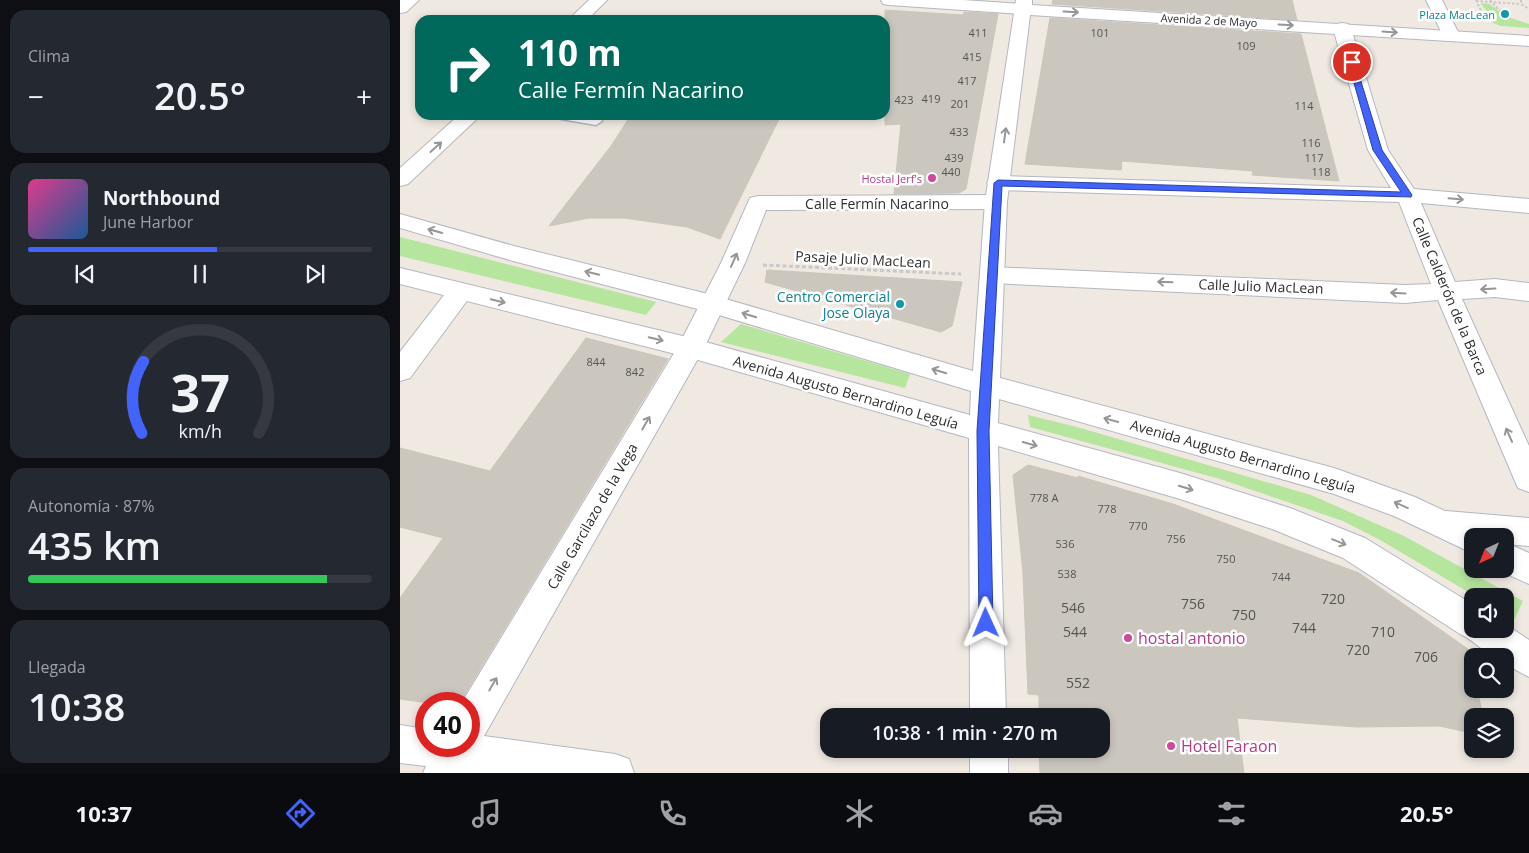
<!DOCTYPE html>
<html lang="es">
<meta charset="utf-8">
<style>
body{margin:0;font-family:"Open Sans",sans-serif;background:#242831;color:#f1f3f6;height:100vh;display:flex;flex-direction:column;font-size:19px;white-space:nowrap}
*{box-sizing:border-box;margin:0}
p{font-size:16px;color:#9ea1a6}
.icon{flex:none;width:28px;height:28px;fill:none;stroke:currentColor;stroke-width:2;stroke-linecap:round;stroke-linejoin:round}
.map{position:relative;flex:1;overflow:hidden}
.details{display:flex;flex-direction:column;gap:10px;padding:10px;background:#0d0f14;width:400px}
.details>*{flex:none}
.banner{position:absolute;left:15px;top:15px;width:475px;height:105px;border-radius:15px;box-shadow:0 2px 8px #0003;background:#00695c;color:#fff;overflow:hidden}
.needle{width:32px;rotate:223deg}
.tools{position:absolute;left:1064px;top:528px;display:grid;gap:10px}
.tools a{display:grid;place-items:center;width:50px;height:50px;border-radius:10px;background:#171b24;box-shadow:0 2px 8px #0003;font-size:25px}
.speed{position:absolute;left:15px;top:692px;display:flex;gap:10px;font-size:25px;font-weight:700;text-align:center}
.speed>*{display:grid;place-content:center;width:65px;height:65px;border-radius:50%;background:#171b24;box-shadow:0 2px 8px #0003;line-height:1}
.speed .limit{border:8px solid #d22;background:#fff;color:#111}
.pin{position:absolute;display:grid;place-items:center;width:42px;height:42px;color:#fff;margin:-21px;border:2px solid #fff;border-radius:50%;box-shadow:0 1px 5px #0007}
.me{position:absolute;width:55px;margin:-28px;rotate:359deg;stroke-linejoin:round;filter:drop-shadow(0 0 4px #0008)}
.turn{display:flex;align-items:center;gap:18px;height:105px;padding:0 20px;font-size:22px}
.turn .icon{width:65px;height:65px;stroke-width:2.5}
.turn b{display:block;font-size:35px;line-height:42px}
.big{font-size:38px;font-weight:600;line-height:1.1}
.details .widget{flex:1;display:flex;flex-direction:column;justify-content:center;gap:8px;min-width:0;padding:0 18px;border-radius:15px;background:#242831}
.details .dial{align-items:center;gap:0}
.dial svg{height:130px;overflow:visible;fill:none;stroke:#363941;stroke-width:7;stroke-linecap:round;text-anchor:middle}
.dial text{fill:#f1f3f6;stroke:none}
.song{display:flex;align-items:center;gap:15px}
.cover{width:60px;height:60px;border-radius:8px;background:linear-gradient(135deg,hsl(330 70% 55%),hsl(210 70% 35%))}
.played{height:5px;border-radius:2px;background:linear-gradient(90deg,#4264fb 55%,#363941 55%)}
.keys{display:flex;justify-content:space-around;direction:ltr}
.heat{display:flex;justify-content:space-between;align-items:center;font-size:28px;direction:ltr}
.charge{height:8px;border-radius:4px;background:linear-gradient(90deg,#34c759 87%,#363941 0)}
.trip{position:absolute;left:420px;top:708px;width:290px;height:50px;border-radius:15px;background:#171b24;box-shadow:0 2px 8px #0003;font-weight:600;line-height:50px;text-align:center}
.tabs{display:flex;height:80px;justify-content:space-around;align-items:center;background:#090b0e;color:#9ea1a6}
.tabs .icon{width:35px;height:35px}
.tabs .on{color:#4264fb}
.tabs b{font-size:22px;color:#f1f3f6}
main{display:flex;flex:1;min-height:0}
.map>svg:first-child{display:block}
.green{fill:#b6e59e}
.building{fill:#cbc7bf;stroke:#cbc5ba}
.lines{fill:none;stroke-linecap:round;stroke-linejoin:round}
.lane-casing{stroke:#b4b7c1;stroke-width:3}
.street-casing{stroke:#b4b7c1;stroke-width:2}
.secondary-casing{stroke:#b4b7c1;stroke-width:2}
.path-far1{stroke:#c9c9c9;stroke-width:2;stroke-dasharray:2.5 2;stroke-linecap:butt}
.path{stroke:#c9c9c9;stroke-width:3;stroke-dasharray:4 2.5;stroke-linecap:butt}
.lane{fill:#fff;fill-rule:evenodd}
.street{fill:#fff;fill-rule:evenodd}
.secondary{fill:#fff;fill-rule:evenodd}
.oneway{stroke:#969696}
.route{fill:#4264fb;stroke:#2b41a3}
.culture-dot{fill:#0f9aa8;stroke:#fff;stroke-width:2}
.hotel-dot{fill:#d1479c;stroke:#fff;stroke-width:2}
.labels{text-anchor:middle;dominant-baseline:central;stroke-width:5;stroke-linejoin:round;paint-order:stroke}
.far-culture-label{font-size:11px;fill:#0d838f;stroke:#fff;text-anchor:end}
.far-street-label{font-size:11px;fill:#2e2e2e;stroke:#fff}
.number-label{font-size:11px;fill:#555452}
.far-hotel-label{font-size:11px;fill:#b23c85;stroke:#fff;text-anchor:end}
.street-label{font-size:14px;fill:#2e2e2e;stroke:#fff}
.culture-label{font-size:14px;fill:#0d838f;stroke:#fff;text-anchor:end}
.near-number-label{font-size:14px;fill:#555452}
.near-hotel-label{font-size:16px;fill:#b23c85;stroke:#fff;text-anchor:start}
</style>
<main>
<section class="details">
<div class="widget"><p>Clima</p>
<div class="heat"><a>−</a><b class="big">20.5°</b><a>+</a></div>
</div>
<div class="widget">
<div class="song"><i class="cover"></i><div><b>Northbound</b><p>June Harbor</p></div></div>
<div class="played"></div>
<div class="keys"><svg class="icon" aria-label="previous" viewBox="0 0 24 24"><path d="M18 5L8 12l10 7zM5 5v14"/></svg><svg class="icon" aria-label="pause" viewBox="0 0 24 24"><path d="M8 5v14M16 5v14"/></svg><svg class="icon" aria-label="next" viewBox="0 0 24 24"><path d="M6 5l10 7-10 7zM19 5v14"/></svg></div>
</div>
<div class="widget dial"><svg viewBox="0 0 100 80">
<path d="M14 69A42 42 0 1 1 86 69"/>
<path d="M14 69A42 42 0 0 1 15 25" stroke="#4264fb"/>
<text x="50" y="56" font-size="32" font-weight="700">37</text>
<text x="50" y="72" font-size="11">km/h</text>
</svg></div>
<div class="widget"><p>Autonomía · 87%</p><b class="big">435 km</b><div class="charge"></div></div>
<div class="widget"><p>Llegada</p><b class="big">10:38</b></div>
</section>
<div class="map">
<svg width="1129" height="773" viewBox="0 0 1129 773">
<rect width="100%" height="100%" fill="#efe9e1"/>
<path class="green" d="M1081,3l8,1 19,13 21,7v4l-28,-2 -8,-3z
M0,237l256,65 -10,13 -246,-59z
M341,324l169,50 -5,14 -184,-46z
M628,415l49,12 234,68 93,41 119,65 -9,19 -9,-6v-18h-30l-95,-56 -37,-19 -123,-42 -190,-52z"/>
<path class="building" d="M653,0h239l5,20 -245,-16z
M485,10l78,5 1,-3 34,2 -32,175 -7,4 -65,1 7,-70 -16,1z
M650,18l251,16 38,147 -87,-6 1,-4 -131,-10 -1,9 -96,-6z
M231,115h150l-61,124 -33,-12 -63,-9h-35l-40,8 62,-80z
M367,270l195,12 -10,44 -11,6 -176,-50z
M186,338l82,21 -209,345h-23l-36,-5v-101l43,-60 -43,-11v-79l90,23z
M628,465l50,13v-2l95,28 186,69 109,76 4,20v20h5l6,27h-11v17l-33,-7 -83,1 -119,-9 7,55h-204l-1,-24h62v-33h-62v-21l-11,-1 -5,-121 -10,-98z"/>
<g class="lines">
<defs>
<path id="lane" d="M155,115h27l18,3 2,3 -6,4 -35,-6z"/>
<path id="street" d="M0,0h19l-13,12 -6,1z
M189,0h18l-20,20h-19z
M481,0h82l59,4 6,1 2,4 -2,4 -6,1 -133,-9 -6,-1z
M1026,0h16l18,36 -3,4 -6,1 -6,-1z
M942,23l6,1 3,4 37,122 26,39 115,10v14l-108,-10 34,79 40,-3 34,4v18l-34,-4 -33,2 67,147v46l-11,-4 -4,-9 -76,-179 -33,3 -413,-20 -9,-2 -3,-6 3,-6 9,-2 413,18 26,-1 -32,-82 -401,-12 -8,-2 -3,-5 3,-5 8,-2 393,12 -23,-38 -35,-122 3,-4z
M59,115h22l-73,69 -8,2v-18z
M596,195l8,2 3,5 -3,5 -8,2 -230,1 -21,53 -41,85 -220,388 131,18 14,5 5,14h-211l3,-7 -26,-3v-38l26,4v17h43v-42h-8l218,-359 42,-82 29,-65 8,-2z
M60,283l9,3 3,6 -3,6 -59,80 -10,3v-29l51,-66z
M1046,511l83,7v28l-24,-2v-8h-33v5l-26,-2 -11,-4 -5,-10 5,-10z"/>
<path id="secondary" d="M616,0h16v5l497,31v10l-499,-31 -23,187 -7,176 334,90 81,29 68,32 4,7h-15v17l-78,-37 -60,-22 -335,-95 -1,24 182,50 110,35 75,30 107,66v25h33v-5l24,16v37l-24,-13v-8c-22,0 -27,-14 -45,-22l-117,-76 -71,-29 -92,-30 -182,-53 8,270h-36l-1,-278 -278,-80 -291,-74v-16l291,70 279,77 1,-24 -262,-79 -196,-51 -113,-33v-14l114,32 198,49 261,76 12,-169z
M1105,542l24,11v31l-33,-15h9z
M570,749h38v24h-38z"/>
</defs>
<use href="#lane" class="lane-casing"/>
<use href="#street" class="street-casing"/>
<use href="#secondary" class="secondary-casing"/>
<path class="path-far1" d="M1076,0l7,15
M1090,0l8,9 11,6
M1121,0v4l8,5
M1076,1l45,3"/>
<path class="path" d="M363,265l198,9"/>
<use href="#lane" class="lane"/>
<use href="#street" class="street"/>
<use href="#secondary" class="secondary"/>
</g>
<defs><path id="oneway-shaft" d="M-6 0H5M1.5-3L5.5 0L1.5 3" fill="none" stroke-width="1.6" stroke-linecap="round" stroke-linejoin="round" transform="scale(1.25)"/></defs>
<g class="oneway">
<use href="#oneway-shaft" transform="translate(671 12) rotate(3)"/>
<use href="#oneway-shaft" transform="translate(886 25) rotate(3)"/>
<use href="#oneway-shaft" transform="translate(990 32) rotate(4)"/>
<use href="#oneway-shaft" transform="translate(605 135) rotate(-82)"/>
<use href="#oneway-shaft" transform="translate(36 147) rotate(-42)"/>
<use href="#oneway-shaft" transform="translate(1056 199) rotate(5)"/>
<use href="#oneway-shaft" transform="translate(35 231) rotate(-164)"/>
<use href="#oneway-shaft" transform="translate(334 260) rotate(-66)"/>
<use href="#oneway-shaft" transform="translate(192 273) rotate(-166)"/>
<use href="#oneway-shaft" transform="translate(765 282) rotate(-178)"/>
<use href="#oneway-shaft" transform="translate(1088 289) rotate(177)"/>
<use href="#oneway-shaft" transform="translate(998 293) rotate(-177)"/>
<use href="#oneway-shaft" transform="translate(98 301) rotate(14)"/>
<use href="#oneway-shaft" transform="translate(349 315) rotate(-163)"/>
<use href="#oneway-shaft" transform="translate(256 339) rotate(14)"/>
<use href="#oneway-shaft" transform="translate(539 371) rotate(-163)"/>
<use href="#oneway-shaft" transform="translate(711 420) rotate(-165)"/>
<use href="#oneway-shaft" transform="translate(246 423) rotate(-60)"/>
<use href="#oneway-shaft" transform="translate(1109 435) rotate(-114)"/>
<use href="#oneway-shaft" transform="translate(630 444) rotate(16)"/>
<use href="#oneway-shaft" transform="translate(786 488) rotate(17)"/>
<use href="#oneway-shaft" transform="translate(1001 505) rotate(-156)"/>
<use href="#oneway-shaft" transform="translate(939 542) rotate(22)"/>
<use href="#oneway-shaft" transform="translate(93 684) rotate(-60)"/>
</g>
<path class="route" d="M952,59l3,3 27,88 30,45 -1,2 -409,-11 -13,245 4,192 -2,4 -5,2 -5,-2 -2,-4 -2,-192 17,-248 4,-3 403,12 -28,-42 -25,-88z"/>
<g class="culture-dot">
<circle cx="1105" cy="14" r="5"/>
<circle cx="500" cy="304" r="5"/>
</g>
<g class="hotel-dot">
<circle cx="532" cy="178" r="5"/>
<circle cx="728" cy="638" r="5"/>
<circle cx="771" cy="746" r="5"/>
</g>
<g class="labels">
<g class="far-culture-label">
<text x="1095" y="14">Plaza MacLean</text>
</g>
<g class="far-street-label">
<text transform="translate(809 20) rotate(3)">Avenida 2 de Mayo</text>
</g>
<g class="number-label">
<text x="578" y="32">411</text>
<text x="700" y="32">101</text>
<text x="846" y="45">109</text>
<text x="572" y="56">415</text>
<text x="567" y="80">417</text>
<text x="531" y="98">419</text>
<text x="504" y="99">423</text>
<text x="560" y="103">201</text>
<text x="904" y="105">114</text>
<text x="559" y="131">433</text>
<text x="911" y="142">116</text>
<text x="554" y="157">439</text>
<text x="914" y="157">117</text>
<text x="551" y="171">440</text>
<text x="921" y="171">118</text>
<text x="196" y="361">844</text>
<text x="235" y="371">842</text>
<text x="644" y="497">778 A</text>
<text x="707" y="508">778</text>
<text x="738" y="525">770</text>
<text x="776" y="538">756</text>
<text x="665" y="543">536</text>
<text x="826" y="558">750</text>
<text x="667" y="573">538</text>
<text x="881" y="576">744</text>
</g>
<g class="far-hotel-label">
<text x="522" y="178">Hostal Jerf's</text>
</g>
<g class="street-label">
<text x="477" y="203">Calle Fermín Nacarino</text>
<text transform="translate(463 259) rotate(3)">Pasaje Julio MacLean</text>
<text transform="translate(861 286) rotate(2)">Calle Julio MacLean</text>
<text transform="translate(1050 296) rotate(67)">Calle Calderón de la Barca</text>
<text transform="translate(446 392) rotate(16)">Avenida Augusto Bernardino Leguía</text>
<text transform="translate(843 456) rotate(16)">Avenida Augusto Bernardino Leguía</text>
<text transform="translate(192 516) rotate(-60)">Calle Garcilazo de la Vega</text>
</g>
<g class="culture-label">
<text x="490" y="296">Centro Comercial<tspan x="490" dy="16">Jose Olaya</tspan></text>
</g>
<g class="near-number-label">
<text x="933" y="598">720</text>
<text x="793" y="603">756</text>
<text x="673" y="607">546</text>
<text x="844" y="614">750</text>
<text x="904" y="627">744</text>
<text x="675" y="631">544</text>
<text x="983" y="631">710</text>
<text x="958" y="649">720</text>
<text x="1026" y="656">706</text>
<text x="678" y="682">552</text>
</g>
<g class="near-hotel-label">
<text x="738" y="638">hostal antonio</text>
<text x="781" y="746">Hotel Faraon</text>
</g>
</g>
</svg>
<div class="tools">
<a><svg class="needle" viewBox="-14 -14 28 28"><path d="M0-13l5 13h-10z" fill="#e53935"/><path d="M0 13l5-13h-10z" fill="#9ea1a6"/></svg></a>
<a><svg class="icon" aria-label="sound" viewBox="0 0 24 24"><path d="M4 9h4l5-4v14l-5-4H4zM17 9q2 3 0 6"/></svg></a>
<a><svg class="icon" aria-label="search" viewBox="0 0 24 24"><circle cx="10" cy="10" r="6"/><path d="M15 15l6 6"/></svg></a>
<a><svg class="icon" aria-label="layers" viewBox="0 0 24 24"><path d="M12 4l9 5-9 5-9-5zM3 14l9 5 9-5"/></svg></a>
</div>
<div class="speed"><div class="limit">40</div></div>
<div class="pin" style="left:952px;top:62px;background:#d93025"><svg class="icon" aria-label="arrive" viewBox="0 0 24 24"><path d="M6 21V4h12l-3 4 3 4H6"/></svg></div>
<svg class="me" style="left:586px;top:623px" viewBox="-20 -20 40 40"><path d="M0-17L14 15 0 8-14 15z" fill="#4264fb" stroke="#fff" stroke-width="4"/></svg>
<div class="trip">10:38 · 1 min · 270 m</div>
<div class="banner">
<div class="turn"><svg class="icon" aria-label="right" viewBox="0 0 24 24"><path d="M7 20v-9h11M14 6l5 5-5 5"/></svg><div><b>110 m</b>Calle Fermín Nacarino</div></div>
</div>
</div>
</main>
<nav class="tabs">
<b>10:37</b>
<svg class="icon on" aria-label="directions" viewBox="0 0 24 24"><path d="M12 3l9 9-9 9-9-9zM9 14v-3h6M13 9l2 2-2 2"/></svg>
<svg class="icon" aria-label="music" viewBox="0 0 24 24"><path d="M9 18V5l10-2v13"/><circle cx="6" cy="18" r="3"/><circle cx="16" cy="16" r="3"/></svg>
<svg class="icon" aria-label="phone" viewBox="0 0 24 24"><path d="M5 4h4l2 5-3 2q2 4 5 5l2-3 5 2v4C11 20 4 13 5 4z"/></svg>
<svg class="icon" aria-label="climate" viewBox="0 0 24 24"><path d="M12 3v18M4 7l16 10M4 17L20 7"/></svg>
<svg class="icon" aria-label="car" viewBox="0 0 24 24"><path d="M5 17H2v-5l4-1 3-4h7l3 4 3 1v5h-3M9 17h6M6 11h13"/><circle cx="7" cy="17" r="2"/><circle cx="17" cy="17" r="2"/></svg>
<svg class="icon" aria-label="filters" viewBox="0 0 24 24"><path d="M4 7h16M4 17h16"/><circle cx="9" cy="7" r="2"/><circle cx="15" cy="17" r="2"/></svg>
<b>20.5°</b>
</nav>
